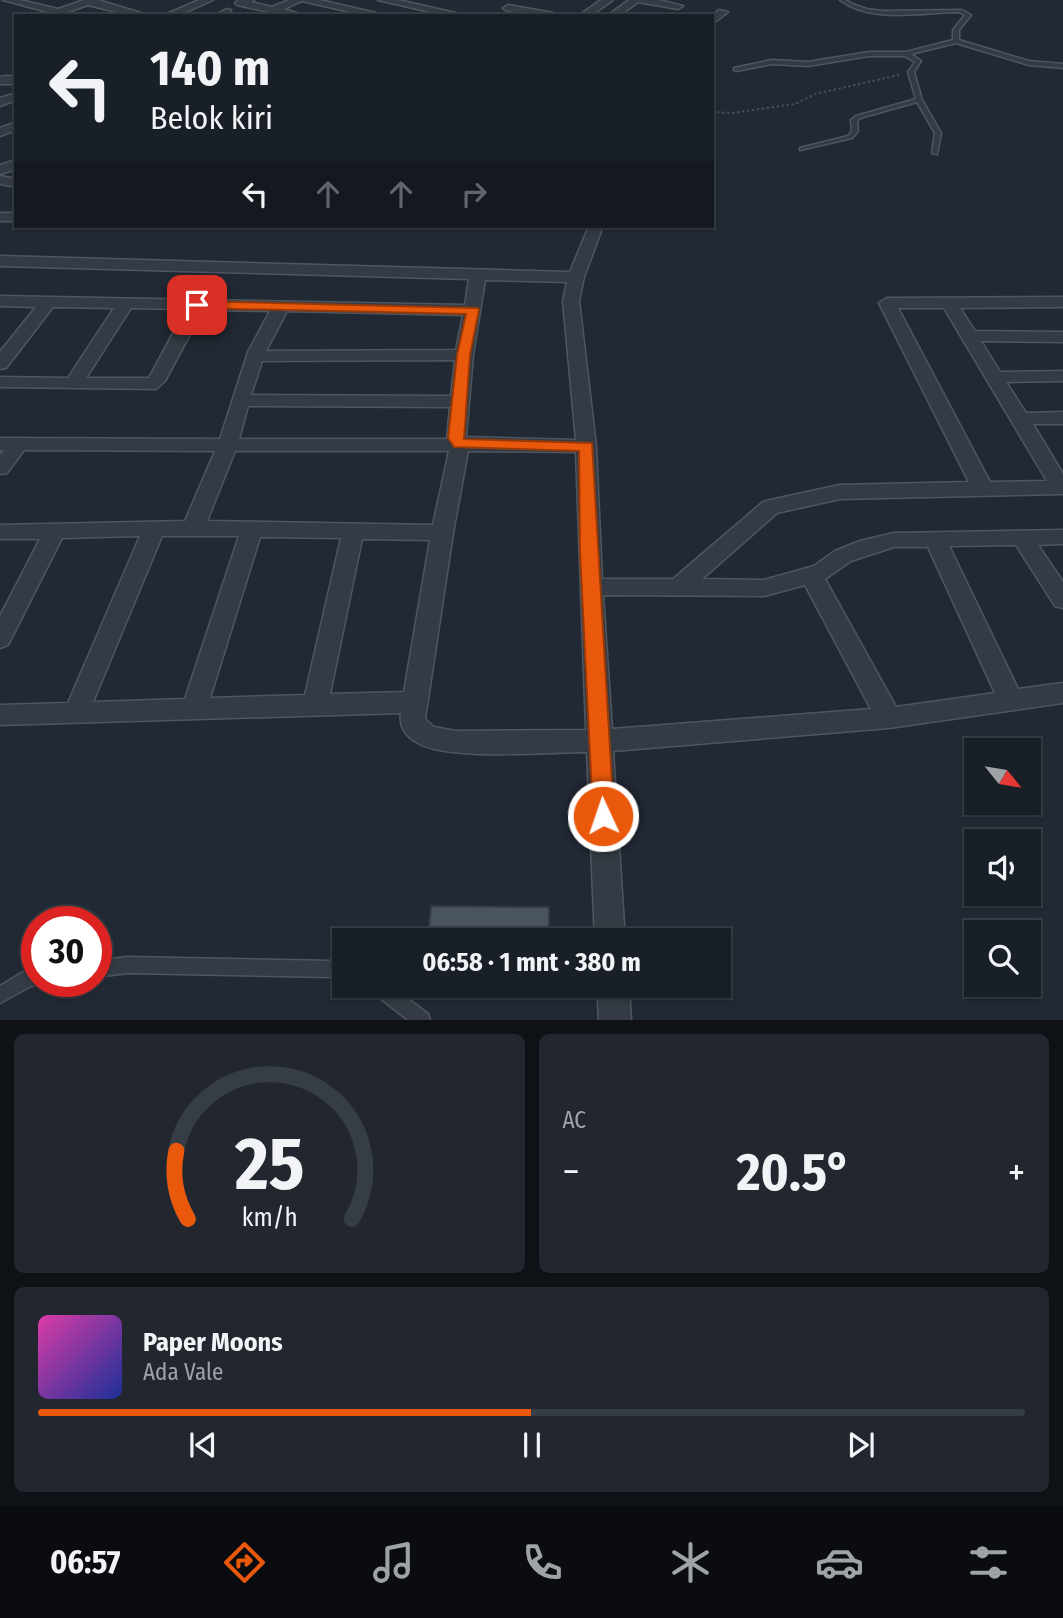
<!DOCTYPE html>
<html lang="id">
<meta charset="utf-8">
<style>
body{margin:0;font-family:"Fira Sans Condensed",sans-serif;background:#22272f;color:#f1f3f6;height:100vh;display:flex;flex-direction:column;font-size:26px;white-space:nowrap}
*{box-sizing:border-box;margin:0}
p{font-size:23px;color:#9fa2a7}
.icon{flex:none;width:38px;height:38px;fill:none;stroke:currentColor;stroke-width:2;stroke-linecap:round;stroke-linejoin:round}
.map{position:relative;height:1020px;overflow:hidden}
.panel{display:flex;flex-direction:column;gap:14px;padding:14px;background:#0e1115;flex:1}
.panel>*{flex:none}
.hud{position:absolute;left:14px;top:14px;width:700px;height:214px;border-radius:0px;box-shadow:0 2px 5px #0004,0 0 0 2px #373d44;background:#191f27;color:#f1f3f6;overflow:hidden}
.needle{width:46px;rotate:120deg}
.fabs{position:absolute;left:964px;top:738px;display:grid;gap:14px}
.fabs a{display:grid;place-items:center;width:77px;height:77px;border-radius:0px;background:#191f27;box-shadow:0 2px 5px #0004,0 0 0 2px #373d44;font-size:35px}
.speed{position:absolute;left:21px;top:906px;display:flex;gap:14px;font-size:35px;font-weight:700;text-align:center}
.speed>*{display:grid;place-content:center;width:91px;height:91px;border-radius:50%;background:#191f27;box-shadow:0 2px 5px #0004,0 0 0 2px #373d44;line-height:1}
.speed .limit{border:10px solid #d22;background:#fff;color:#111}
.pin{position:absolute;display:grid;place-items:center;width:60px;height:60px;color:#fff;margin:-30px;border-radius:14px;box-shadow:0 4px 10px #0006}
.me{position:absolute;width:77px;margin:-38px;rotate:357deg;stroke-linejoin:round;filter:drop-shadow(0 0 5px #0008)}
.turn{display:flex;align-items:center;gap:24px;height:147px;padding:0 21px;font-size:32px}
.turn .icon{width:91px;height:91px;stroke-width:2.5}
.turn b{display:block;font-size:49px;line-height:60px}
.lanes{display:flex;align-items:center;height:66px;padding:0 21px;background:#0003;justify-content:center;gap:35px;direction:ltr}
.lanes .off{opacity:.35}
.big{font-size:52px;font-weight:700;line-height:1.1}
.panel .tile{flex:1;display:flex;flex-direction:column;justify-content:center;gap:10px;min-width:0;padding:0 24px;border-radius:10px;background:#22272f}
.panel .dial{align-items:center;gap:0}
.dial svg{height:182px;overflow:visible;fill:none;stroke:#373d44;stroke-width:7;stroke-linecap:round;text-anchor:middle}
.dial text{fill:#f1f3f6;stroke:none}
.song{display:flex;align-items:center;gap:21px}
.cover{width:84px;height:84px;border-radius:10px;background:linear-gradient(135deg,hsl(320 70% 55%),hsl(230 70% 35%))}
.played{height:7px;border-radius:4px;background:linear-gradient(90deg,#ea580c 50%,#373d44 50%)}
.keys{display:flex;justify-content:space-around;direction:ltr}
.heat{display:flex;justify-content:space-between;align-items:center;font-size:38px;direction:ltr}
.panel .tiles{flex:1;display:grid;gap:14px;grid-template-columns:1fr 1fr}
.tile:last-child{grid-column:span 2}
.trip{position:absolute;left:332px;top:928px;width:399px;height:70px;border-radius:0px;background:#191f27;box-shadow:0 2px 5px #0004,0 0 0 2px #373d44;font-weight:700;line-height:70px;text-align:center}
.dock{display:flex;height:112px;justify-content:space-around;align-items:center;background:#0a0c10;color:#9fa2a7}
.dock .icon{width:49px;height:49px}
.dock .current{color:#ea580c}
.dock b{font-size:32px;color:#f1f3f6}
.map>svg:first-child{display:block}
.building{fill:#49545f;stroke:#333b42;stroke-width:2}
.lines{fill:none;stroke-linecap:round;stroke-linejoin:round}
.service-casing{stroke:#4f565f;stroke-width:3}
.minor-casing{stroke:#4f565f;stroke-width:3}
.path{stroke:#425254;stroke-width:2;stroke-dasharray:2.5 2.5;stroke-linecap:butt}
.service{fill:#343b44;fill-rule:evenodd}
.minor{fill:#343b44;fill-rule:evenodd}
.route{fill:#ea580c;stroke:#983908;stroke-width:2}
</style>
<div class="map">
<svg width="1063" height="1020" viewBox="0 0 1063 1020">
<rect width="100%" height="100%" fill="#212934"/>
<path class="building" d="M431,906l118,1v33h-121z"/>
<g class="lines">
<defs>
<path id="service" d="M840,0h5l10,5 12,4 15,2 80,-1 9,5 -12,15v10l70,21 34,3v4l-34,-3 -73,-22 -45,11 10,7 -7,11 8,28 19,33 -4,21 -5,-1 3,-20 -18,-31 -57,16 -3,3 1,10 -6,7 -52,12v-2l48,-12 4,-5 -1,-11 5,-4 60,-17 -8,-27 7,-10 -10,-6h-36l-61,10 -36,-2 -36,7 -2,-1v-2l38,-8 36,2 61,-10h37l47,-12v-10l12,-15 -6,-3c-38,0 -87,12 -119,-12z
M128,957l204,4 13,3v16l-13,-3 -204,-4 -32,4v-16z
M37,969v13l6,1 -12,3 -31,17v-17l23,-14z
M369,985h21l38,29 2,6h-22l-37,-29z"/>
<path id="minor" d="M3,0h17l38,9 26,-9h14l53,16h-18l-45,-11 -29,10z
M199,0h14l-36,16h-15z
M239,0h15l-3,2 21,5 17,-7h31l69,16h-21l-66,-15 -18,8 22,7h-20l-49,-11 -2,-2z
M378,0h20l71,16h-21z
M601,0h12l-23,16h-12z
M629,0h30l24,6 -5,3 -40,-7 -19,14h-12z
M508,5l45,8 5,3h-23l-30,-6 -2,-2z
M227,9l4,1v4l-18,2z
M719,10l9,2 -16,12v-8z
M7,76l9,1v7h-16v-7z
M16,93v7l-16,6v-8z
M16,122v8l-16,6v-8z
M16,160v9l-16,5v-9z
M0,176l16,3v8l-16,-3z
M0,213h16v8h-16z
M589,226h14l-19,51 -5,24 17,145 6,133h71l90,-77 7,-2 70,-15 129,-3 -90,-179 8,-5 176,-1v10l-103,1 15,23 88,1v10l-82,-1 19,31 63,-1v10l-57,1 20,31 37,-1v12h-30l30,50v20l-223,5 -63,14 -75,66 62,1 50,-14 21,-15 25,-10 34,-8 169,-3v14l-25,1 25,37v26l-8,-2 -39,-61 -67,1 69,143 45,-6v20l-174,25 -276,23 12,189h-30l-8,-188c-39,0 -139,9 -169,-9 -13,-7 -19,-17 -17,-30l-401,12v-20l68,-2 72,-167 -78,2 -54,107 -8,3v-32l40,-77h-40v-14l185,-4 30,-70 -191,-1 -17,23 -7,1v-19l4,-5h-4v-12l220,1 28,-87 22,-41 -67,-1 -38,71 -9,8 -156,-2v-10l68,1 46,-70 -61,-1 -47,61 -6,1v-17l36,-45 -36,-1v-10l465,9 4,-26 -469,-13v-10l570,16zM485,280l82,2 -4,19 13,139 -110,-3 7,-82zM131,308l55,1 -37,69h-63zM898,308h46l103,173 -57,1zM287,311l176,4 -7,35 -190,1zM455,360l-4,36 -200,-1 11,-34zM248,406l202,1 -3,32h-208zM235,451h214l-16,74 -226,-4zM468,451l108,1 10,278 -130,1 -22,-4 -9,-8 28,-186zM162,536h77l-54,163 -92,3zM260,537l81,1 -36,157 -95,3zM362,539l68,1 -26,152 -74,2zM894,547h34l67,146 -99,14 -71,-128 26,-18zM805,585l66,124 -259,20 -9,-134 161,1z
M597,985h32l2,35h-32z"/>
</defs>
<use href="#service" class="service-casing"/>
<use href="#minor" class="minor-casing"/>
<path class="path" d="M712,112l20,1 63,-9 20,-10 84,-19"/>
<use href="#service" class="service"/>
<use href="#minor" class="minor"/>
</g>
<path class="route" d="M197,301l281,7 1,2 -9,45 -6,84 128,4 22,373 -3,6 -8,3 -7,-3 -3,-6 -13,-264 -1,-101 -125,-4 -6,-9 9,-83 9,-41 -274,-6 -1,-3z"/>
</svg>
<div class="fabs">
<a><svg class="needle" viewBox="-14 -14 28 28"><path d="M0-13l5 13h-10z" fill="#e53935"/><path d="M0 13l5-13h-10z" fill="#9fa2a7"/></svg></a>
<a><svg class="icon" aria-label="sound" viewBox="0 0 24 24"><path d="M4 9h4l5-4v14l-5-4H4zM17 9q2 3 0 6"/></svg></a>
<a><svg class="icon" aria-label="search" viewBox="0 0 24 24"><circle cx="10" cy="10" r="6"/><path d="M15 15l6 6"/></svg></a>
</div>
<div class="speed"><div class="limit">30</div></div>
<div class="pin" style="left:197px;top:305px;background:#d93025"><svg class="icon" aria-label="arrive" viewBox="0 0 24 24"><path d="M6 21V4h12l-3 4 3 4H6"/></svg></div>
<svg class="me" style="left:603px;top:816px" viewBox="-20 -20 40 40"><circle r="17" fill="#ea580c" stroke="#fff" stroke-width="3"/><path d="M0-11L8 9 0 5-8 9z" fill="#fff"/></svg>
<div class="trip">06:58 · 1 mnt · 380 m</div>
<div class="hud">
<div class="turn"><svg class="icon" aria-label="left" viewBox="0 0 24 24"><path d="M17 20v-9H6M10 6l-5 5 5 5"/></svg><div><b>140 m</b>Belok kiri</div></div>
<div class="lanes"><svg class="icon" aria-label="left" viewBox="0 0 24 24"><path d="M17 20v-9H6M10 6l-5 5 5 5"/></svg><svg class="icon off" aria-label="ahead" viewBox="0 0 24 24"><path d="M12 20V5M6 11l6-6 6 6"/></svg><svg class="icon off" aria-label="ahead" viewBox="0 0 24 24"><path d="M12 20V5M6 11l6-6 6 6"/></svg><svg class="icon off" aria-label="right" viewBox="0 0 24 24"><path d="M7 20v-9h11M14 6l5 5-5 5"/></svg></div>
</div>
</div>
<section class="panel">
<div class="tiles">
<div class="tile dial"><svg viewBox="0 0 100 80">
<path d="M14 69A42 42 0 1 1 86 69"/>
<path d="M14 69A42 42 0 0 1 9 39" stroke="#ea580c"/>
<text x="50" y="56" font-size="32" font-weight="700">25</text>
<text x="50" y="72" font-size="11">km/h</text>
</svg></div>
<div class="tile"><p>AC</p>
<div class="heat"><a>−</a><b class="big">20.5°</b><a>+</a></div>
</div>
<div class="tile">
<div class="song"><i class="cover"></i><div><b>Paper Moons</b><p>Ada Vale</p></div></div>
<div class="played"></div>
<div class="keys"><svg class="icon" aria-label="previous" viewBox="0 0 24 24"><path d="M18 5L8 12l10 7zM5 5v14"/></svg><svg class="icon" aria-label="pause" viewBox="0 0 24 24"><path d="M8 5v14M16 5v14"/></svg><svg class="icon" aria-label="next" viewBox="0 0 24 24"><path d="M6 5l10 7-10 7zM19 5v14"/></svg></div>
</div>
</div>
</section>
<nav class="dock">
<b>06:57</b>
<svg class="icon current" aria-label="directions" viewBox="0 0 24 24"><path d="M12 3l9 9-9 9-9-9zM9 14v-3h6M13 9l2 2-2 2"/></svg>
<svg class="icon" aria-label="music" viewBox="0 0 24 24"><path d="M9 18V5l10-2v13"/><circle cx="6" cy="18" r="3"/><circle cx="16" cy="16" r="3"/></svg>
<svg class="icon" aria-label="phone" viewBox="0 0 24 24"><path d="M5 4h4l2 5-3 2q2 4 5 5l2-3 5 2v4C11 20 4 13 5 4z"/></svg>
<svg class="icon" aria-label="climate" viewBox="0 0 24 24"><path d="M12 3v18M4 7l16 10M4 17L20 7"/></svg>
<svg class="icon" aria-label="car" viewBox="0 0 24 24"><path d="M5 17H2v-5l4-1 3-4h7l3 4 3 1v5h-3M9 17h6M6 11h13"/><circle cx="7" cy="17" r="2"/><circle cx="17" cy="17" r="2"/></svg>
<svg class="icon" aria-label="filters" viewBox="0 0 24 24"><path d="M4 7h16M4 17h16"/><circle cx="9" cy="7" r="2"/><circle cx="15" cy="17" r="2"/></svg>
</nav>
